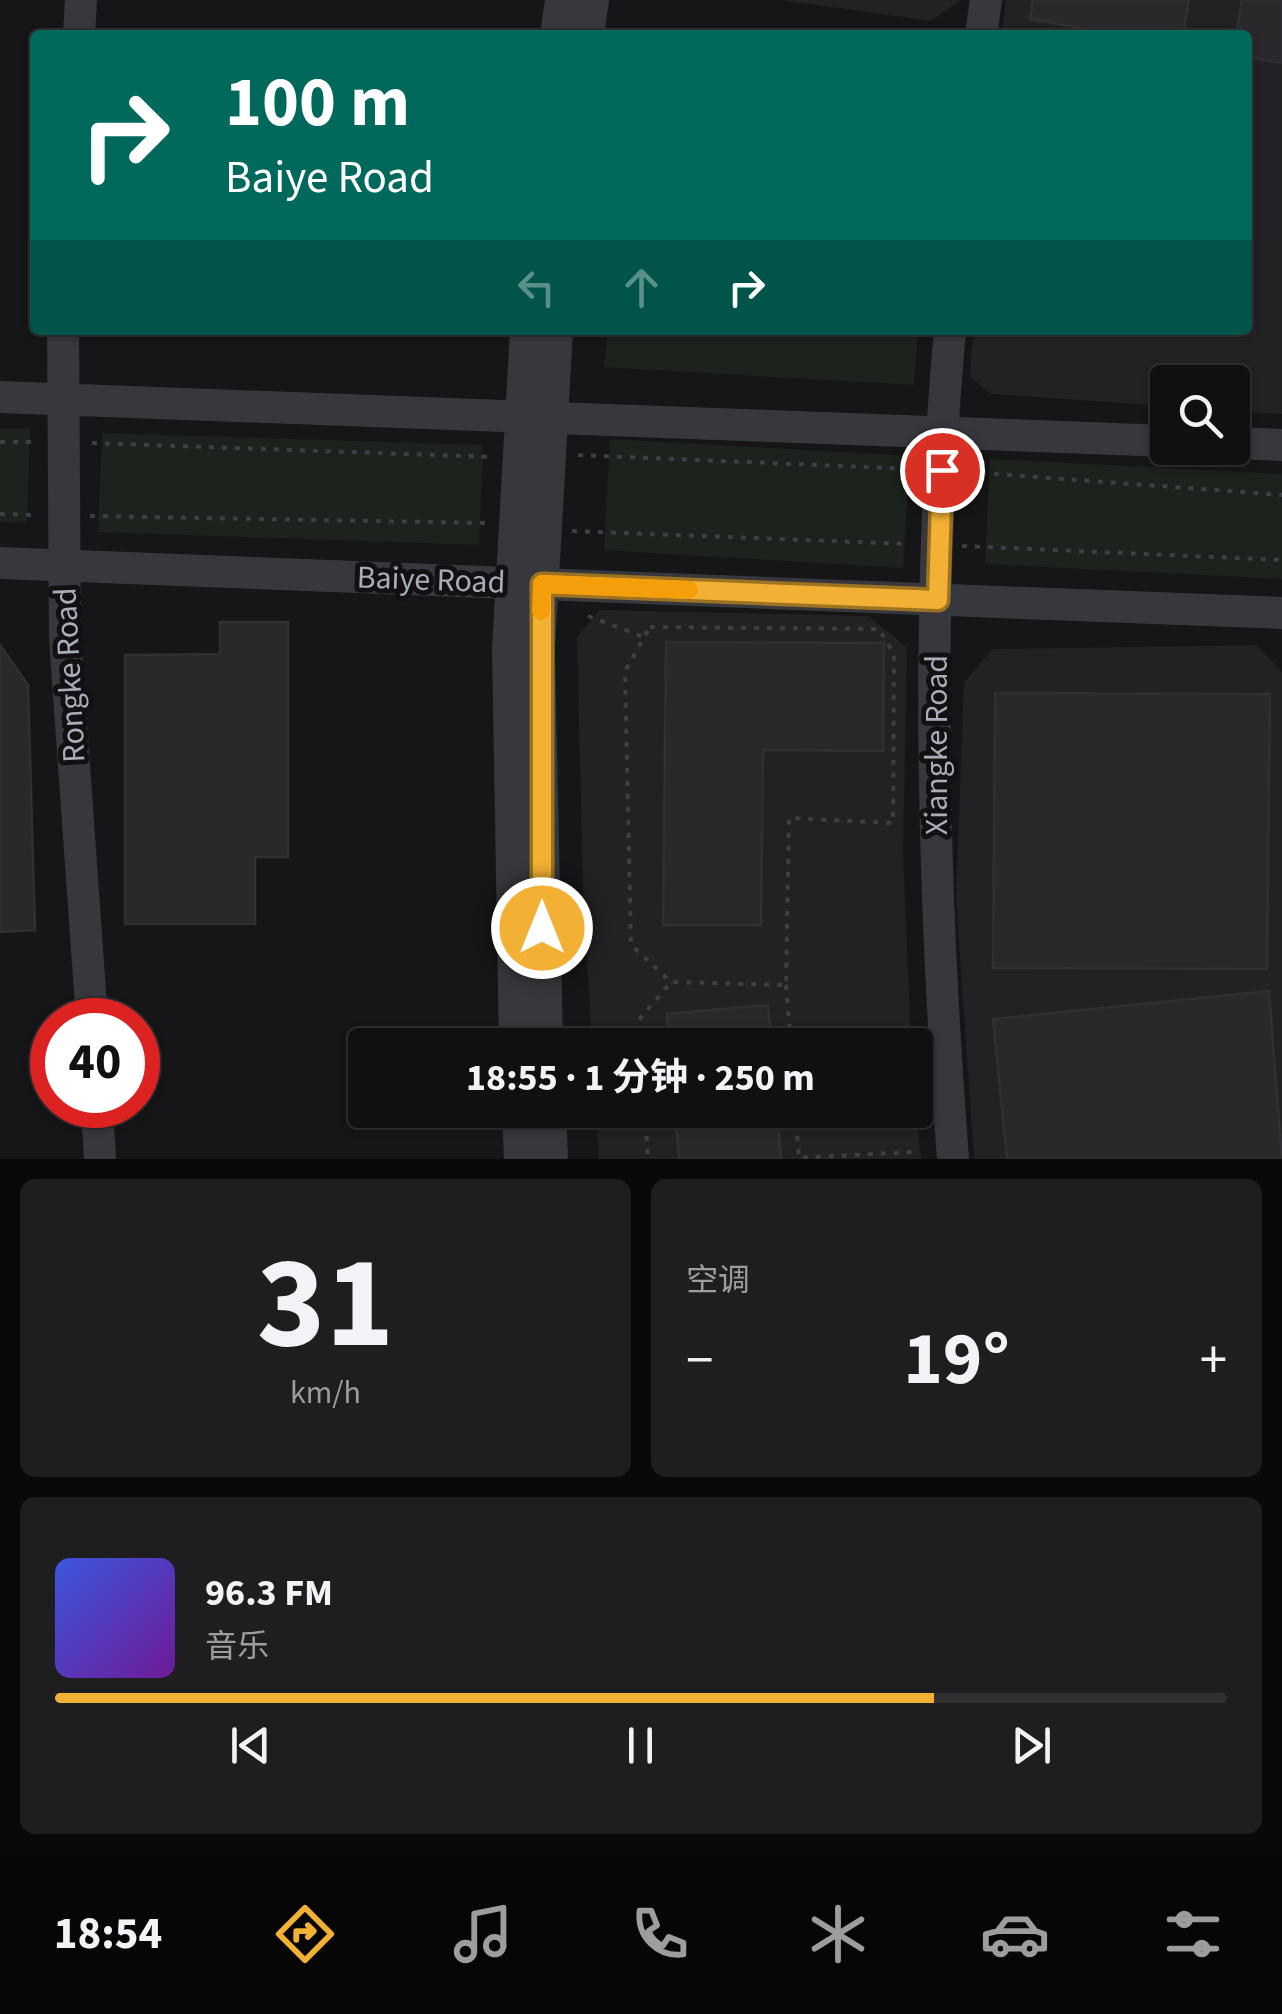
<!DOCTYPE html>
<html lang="zh">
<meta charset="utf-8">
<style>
body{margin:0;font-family:"Source Sans 3","Noto Sans SC",sans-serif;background:#1e1e20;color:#f1f3f6;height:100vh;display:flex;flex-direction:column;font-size:38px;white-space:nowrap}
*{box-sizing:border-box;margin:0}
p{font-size:32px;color:#9c9d9f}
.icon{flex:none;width:55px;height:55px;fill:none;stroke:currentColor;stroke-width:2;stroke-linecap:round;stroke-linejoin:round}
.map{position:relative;height:1159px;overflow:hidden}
.panel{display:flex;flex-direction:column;gap:20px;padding:20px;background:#09090a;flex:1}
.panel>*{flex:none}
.guide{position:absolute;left:30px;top:30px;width:1222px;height:305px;border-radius:10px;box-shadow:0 2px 8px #0004,0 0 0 2px #303032;background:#00695c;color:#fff;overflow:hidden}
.fabs{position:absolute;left:1150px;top:365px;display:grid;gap:20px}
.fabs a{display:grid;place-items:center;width:100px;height:100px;border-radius:10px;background:#101012;box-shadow:0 2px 8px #0004,0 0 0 2px #303032;font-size:50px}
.speed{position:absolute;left:30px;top:998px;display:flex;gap:20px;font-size:50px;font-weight:700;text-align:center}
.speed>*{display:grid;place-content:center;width:130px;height:130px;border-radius:50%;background:#101012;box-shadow:0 2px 8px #0004,0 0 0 2px #303032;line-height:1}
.speed .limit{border:15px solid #d22;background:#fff;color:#111}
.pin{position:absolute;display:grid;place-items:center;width:85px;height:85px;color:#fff;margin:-42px;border:5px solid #fff;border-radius:50%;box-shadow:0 2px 10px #0007}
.me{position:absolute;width:110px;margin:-55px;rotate:0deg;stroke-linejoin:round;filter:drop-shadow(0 0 8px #0008)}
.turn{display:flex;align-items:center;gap:35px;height:210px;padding:0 30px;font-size:45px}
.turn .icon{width:130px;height:130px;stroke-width:2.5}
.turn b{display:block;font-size:70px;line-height:85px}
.lanes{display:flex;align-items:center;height:95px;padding:0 30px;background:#0003;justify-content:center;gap:50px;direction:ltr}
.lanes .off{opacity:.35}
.big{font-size:75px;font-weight:700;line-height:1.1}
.panel .widget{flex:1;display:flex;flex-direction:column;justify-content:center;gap:15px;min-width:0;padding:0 35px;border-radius:15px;background:#1e1e20}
.panel .dial{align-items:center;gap:0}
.dial b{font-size:130px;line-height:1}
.song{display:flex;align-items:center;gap:30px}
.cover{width:120px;height:120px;border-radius:15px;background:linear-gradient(135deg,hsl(230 70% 55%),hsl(280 70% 35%))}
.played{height:10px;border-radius:5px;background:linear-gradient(90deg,#f2b134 75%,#303032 75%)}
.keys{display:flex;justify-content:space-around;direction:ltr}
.heat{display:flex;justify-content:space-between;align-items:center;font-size:55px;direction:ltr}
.panel .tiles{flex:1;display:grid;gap:20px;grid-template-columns:1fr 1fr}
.widget:last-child{grid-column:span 2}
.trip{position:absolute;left:348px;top:1028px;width:585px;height:100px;border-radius:10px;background:#101012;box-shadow:0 2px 8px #0004,0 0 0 2px #303032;font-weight:700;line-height:100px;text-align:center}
.tabs{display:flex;height:160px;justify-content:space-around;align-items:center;background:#060607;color:#9c9d9f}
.tabs .icon{width:70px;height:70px}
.tabs .active{color:#f2b134}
.tabs b{font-size:45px;color:#f1f3f6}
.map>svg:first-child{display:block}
.built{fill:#222225}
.green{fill:#1c231d}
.building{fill:#29292c;stroke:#303034;stroke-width:2.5}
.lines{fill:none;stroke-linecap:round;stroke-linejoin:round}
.path{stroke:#3d3f44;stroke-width:4;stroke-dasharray:5 8;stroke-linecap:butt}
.minor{stroke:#37383d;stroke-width:32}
.route-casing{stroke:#9d7322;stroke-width:25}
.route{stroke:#f2b134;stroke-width:18}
.slow{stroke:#f59e0b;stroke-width:18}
.labels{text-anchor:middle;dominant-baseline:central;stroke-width:10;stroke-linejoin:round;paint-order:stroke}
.street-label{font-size:32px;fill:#a8adb8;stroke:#111113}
</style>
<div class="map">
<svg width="1282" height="1159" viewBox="0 0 1282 1159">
<rect width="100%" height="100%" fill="#161618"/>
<path class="built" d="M781,0h180l-30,21z
M1006,0h276v414l-49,-3 -1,-29h-64l-1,24 -176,-12 -21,-17 3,-47h275v-295h-247z
M600,610l269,6 38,32 -4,204 8,193h-319l-9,-153 -6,-255z
M1257,645l25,27v487h-308l-18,-261 8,-215 28,-34z
M915,1103l6,56h-322l-3,-49h319z"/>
<path class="green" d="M608,330h310l-4,55 -310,-18z
M0,429h30l-3,94 -27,-1z
M102,433l381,12 -4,100 -381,-13z
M610,439l300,17 -7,112 -299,-18z
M990,459l292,15v105l-297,-15z"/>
<path class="building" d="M1033,0h156l-6,35h-63l-90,-16z
M1242,0h40v63l-34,-6v-22h-12z
M220,622h68v235h-33v67h-130v-269l95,-1z
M666,642l218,1 -1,108 -120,-1 -2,175h-98z
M0,645l28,40 7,245 -35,2z
M995,693l275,1 -3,275 -274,-1z
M1269,991l13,168h-275l-14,-140z
M768,1005l4,40h-103l-2,-31z
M675,1110h102l4,49h-102z"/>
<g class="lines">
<path class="path" d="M0,442h37
M92,443l400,14
M578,455l335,14
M968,472l314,23
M0,514l35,1
M90,516l395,7
M572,531l336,13
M962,546l320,14
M588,616l56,21
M650,627l229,2 15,25 -1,169 -104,-5 -3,167 -115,-3 -40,-37 -6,-274z
M786,985l5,60
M640,1045l-2,-24 33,-39
M645,1110l3,49
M795,1110l4,48 111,-6 1,7"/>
<path class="minor" d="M79,35l2,-35
M556,35l5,-35
M588,35l5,-35
M981,35l5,-35
M63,330l2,308 27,382
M950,330c-25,274 -18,555 3,829
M0,397l1168,44
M1232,443l50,2
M0,563l1282,50
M515,1045l-7,-396 18,-319
M547,1045l-8,-396 18,-319
M97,1105l3,54
M518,1110l2,49
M550,1110l2,49"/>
</g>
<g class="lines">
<defs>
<path id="route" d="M542,928v-344l396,16 4,-130"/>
</defs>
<use href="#route" class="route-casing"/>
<use href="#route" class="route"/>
<path class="slow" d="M541,611l1,-27 147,6"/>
</g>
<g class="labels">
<g class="street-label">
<text transform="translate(431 580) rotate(2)">Baiye Road</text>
<text transform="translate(70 675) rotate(-93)">Rongke Road</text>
<text transform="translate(937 745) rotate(-90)">Xiangke Road</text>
</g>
</g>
</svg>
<div class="fabs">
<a><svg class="icon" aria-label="search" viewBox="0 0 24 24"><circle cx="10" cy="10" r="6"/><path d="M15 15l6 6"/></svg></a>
</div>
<div class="speed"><div class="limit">40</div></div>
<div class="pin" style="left:942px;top:470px;background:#d93025"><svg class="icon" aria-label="arrive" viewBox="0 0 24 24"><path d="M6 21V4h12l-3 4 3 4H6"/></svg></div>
<svg class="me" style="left:542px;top:928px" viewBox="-20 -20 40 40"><circle r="17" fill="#f2b134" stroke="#fff" stroke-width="3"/><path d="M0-11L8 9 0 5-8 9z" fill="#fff"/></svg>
<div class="trip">18:55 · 1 分钟 · 250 m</div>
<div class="guide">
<div class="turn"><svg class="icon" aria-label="right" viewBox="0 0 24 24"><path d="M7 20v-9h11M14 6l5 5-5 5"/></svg><div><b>100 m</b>Baiye Road</div></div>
<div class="lanes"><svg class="icon off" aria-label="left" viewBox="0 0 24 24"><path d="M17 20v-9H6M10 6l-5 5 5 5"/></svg><svg class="icon off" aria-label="ahead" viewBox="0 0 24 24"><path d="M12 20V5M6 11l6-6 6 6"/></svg><svg class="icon" aria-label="right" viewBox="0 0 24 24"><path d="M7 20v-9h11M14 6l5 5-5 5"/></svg></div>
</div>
</div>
<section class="panel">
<div class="tiles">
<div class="widget dial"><b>31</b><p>km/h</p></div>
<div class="widget"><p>空调</p>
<div class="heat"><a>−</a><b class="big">19°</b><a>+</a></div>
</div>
<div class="widget">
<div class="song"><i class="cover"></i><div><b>96.3 FM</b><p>音乐</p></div></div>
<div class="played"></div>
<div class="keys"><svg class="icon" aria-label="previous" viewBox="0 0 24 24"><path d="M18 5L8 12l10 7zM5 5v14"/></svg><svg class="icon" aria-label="pause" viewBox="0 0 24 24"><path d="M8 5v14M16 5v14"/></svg><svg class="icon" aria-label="next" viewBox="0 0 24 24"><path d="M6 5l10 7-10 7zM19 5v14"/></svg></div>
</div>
</div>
</section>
<nav class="tabs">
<b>18:54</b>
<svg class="icon active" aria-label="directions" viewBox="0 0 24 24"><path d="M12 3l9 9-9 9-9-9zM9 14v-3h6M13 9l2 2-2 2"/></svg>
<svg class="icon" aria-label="music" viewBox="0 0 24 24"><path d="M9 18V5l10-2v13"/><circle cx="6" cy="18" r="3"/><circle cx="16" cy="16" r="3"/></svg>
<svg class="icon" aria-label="phone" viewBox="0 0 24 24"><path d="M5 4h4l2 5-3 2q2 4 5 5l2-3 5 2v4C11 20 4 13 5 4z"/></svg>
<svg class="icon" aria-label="climate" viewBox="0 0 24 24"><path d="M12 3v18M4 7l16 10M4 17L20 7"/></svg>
<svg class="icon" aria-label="car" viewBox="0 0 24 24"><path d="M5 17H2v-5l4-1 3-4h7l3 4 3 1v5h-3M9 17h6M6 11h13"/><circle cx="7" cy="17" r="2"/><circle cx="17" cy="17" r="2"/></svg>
<svg class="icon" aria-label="filters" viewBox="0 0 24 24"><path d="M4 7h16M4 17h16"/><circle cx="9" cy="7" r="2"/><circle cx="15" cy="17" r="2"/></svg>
</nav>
